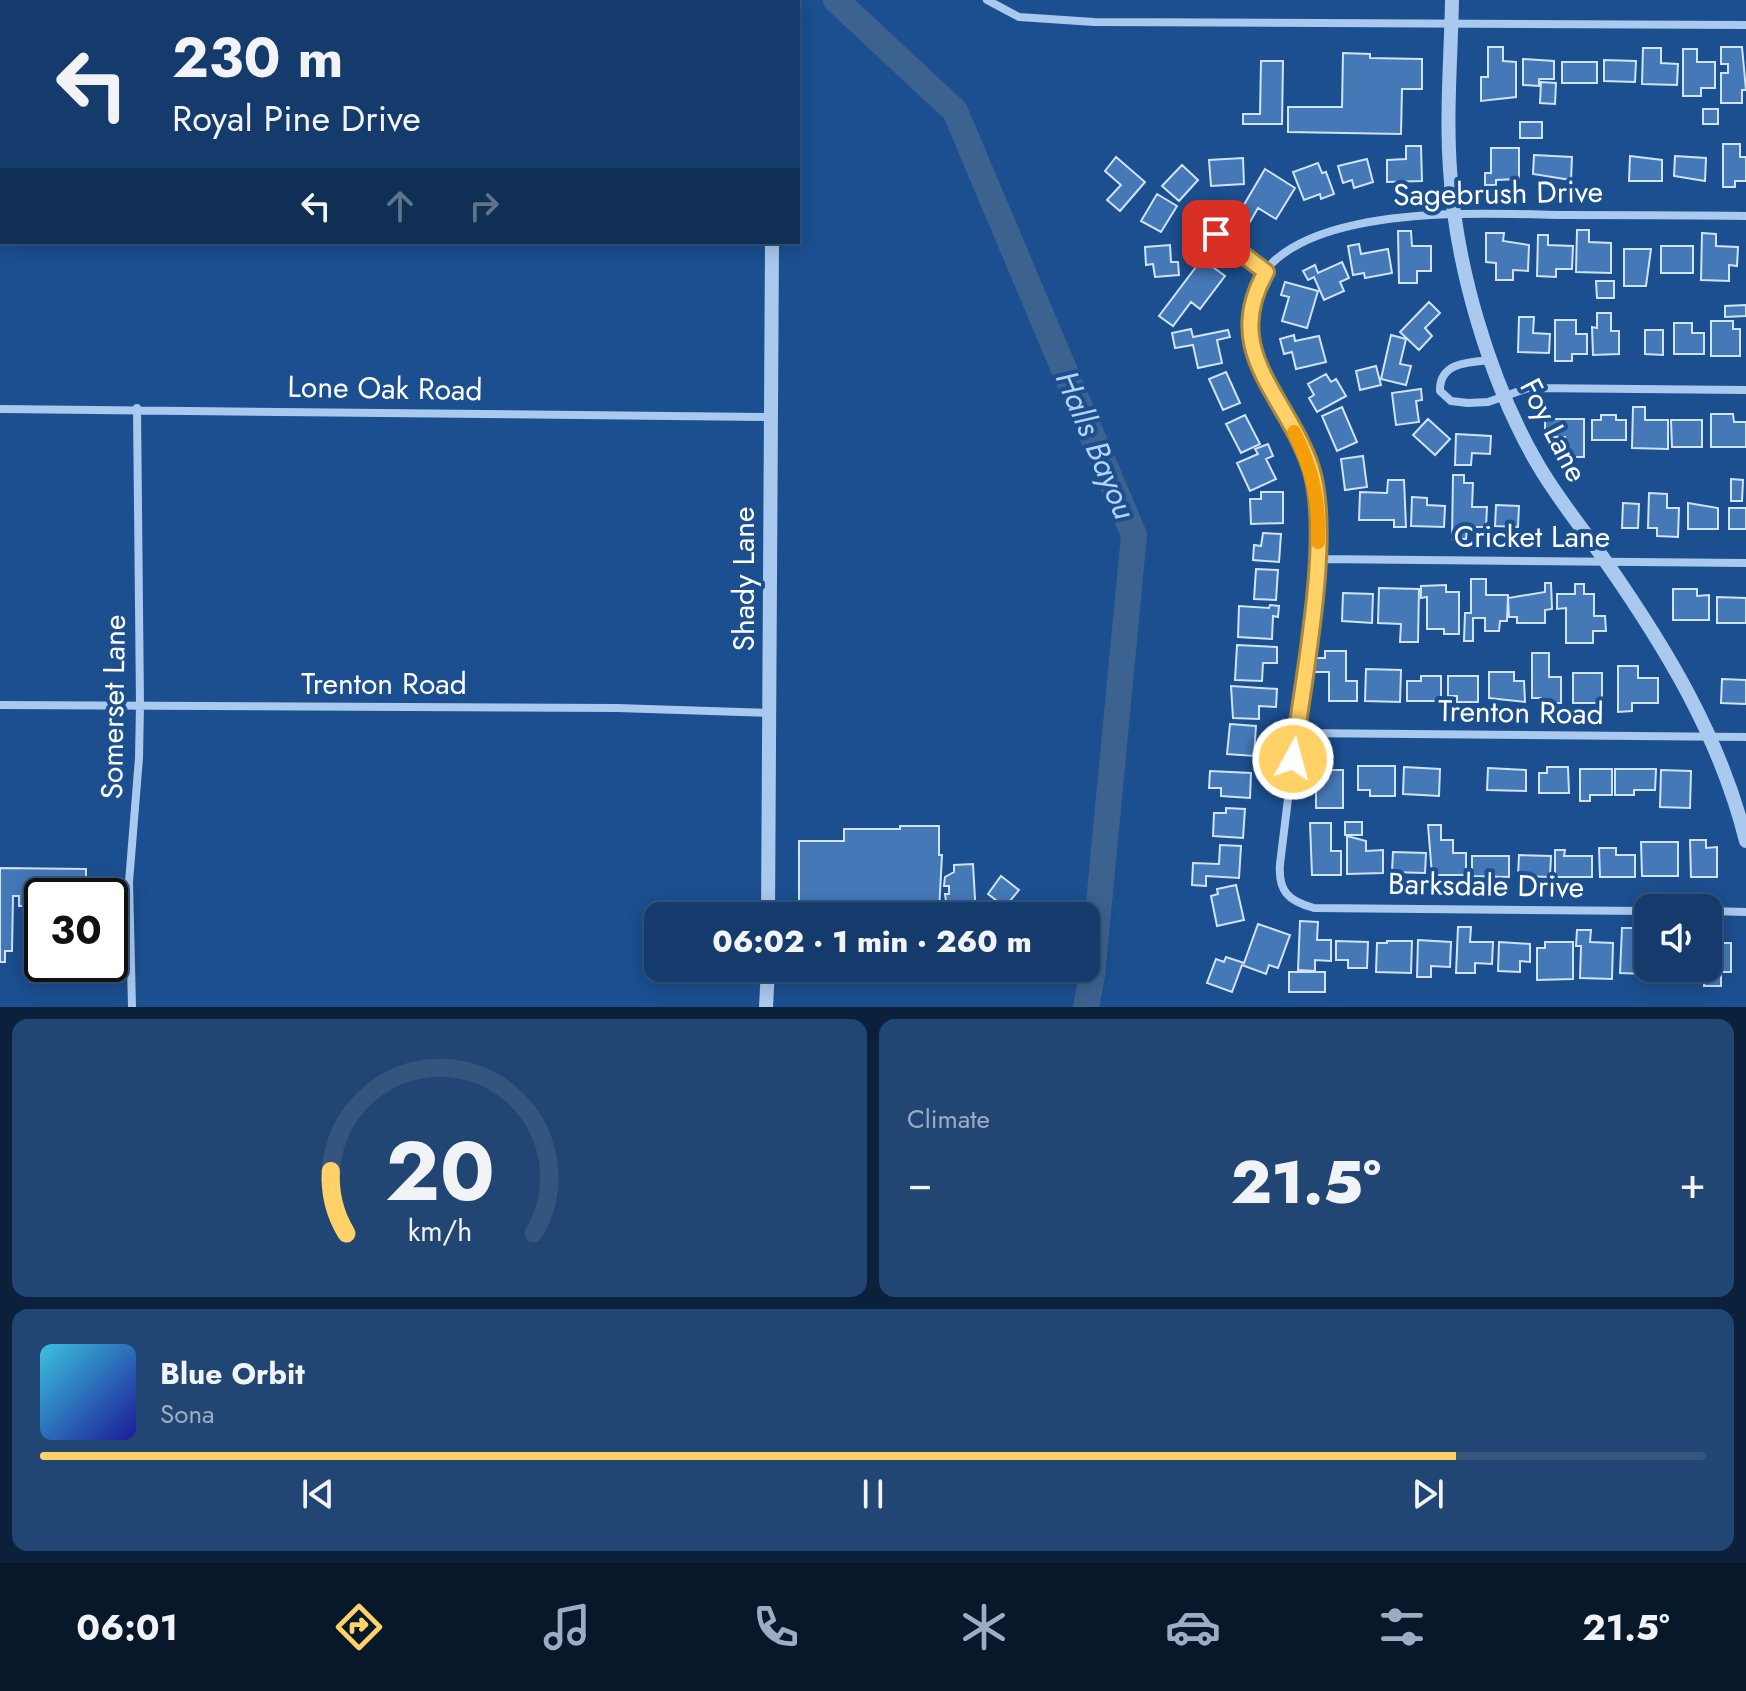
<!DOCTYPE html>
<meta charset="utf-8">
<style>
body{margin:0;font-family:Jost,sans-serif;background:#214673;color:#f1f3f6;height:100vh;display:flex;flex-direction:column;font-size:30px;white-space:nowrap}
*{box-sizing:border-box;margin:0}
p{font-size:26px;color:#9dadc1}
.icon{flex:none;width:44px;height:44px;fill:none;stroke:currentColor;stroke-width:2;stroke-linecap:round;stroke-linejoin:round}
.map{position:relative;height:1007px;overflow:hidden}
.panel{display:flex;flex-direction:column;gap:12px;padding:12px;background:#0b203b;flex:1}
.panel>*{flex:none}
.banner{position:absolute;left:0px;top:0px;width:800px;height:244px;box-shadow:0 4px 20px #0003,0 0 0 2px #33557e;background:#143b6b;color:#f1f3f6;overflow:hidden}
.fabs{position:absolute;left:1634px;top:894px;display:grid;gap:16px}
.fabs a{display:grid;place-items:center;width:88px;height:88px;border-radius:16px;background:#143b6b;box-shadow:0 4px 20px #0003,0 0 0 2px #33557e;font-size:40px}
.speed{position:absolute;left:24px;top:878px;display:flex;gap:16px;font-size:40px;font-weight:700;text-align:center}
.speed>*{display:grid;place-content:center;width:104px;height:104px;border-radius:50%;background:#143b6b;box-shadow:0 4px 20px #0003,0 0 0 2px #33557e;line-height:1}
.speed .limit{border:4px solid #111;border-radius:12px;background:#fff;color:#111}
.pin{position:absolute;display:grid;place-items:center;width:68px;height:68px;color:#fff;margin:-34px;border-radius:16px;box-shadow:0 4px 12px #0006}
.me{position:absolute;width:88px;margin:-44px;rotate:7deg;stroke-linejoin:round;filter:drop-shadow(0 0 6px #0008)}
.turn{display:flex;align-items:center;gap:28px;height:168px;padding:0 40px;font-size:36px}
.turn .icon{width:104px;height:104px;stroke-width:2.5}
.turn b{display:block;font-size:56px;line-height:68px}
.lanes{display:flex;align-items:center;height:76px;padding:0 40px;background:#0003;justify-content:center;gap:40px;direction:ltr}
.lanes .off{opacity:.35}
.big{font-size:60px;font-weight:800;line-height:1.1}
.panel .widget{flex:1;display:flex;flex-direction:column;justify-content:center;gap:12px;min-width:0;padding:0 28px;border-radius:16px;background:#214673}
.panel .dial{align-items:center;gap:0}
.dial svg{height:208px;overflow:visible;fill:none;stroke:#33557e;stroke-width:7;stroke-linecap:round;text-anchor:middle}
.dial text{fill:#f1f3f6;stroke:none}
.song{display:flex;align-items:center;gap:24px}
.cover{width:96px;height:96px;border-radius:12px;background:linear-gradient(135deg,hsl(190 70% 55%),hsl(240 70% 35%))}
.played{height:8px;border-radius:4px;background:linear-gradient(90deg,#ffd166 85%,#33557e 85%)}
.keys{display:flex;justify-content:space-around;direction:ltr}
.heat{display:flex;justify-content:space-between;align-items:center;font-size:44px;direction:ltr}
.panel .tiles{flex:1;display:grid;gap:12px;grid-template-columns:1fr 1fr}
.widget:last-child{grid-column:span 2}
.trip{position:absolute;left:644px;top:902px;width:456px;height:80px;border-radius:16px;background:#143b6b;box-shadow:0 4px 20px #0003,0 0 0 2px #33557e;font-weight:800;line-height:80px;text-align:center}
.menu{display:flex;height:128px;justify-content:space-around;align-items:center;background:#08182b;color:#9dadc1}
.menu .icon{width:56px;height:56px}
.menu .on{color:#ffd166}
.menu b{font-size:36px;color:#f1f3f6}
.map>svg:first-child{display:block}
.lines{fill:none;stroke-linecap:round;stroke-linejoin:round}
.river{stroke:#3c6290;stroke-width:26}
.building{fill:#4478b7;stroke:#cfe3fa;stroke-width:2}
.minor{stroke:#a9c9ee;stroke-width:8}
.tertiary{stroke:#a9c9ee;stroke-width:14}
.route-casing{stroke:#a68842;stroke-width:20}
.route{stroke:#ffd166;stroke-width:14}
.slow{stroke:#f59e0b;stroke-width:14}
.labels{text-anchor:middle;dominant-baseline:central;stroke-width:8;stroke-linejoin:round;paint-order:stroke}
.street-label{font-size:30px;fill:#fff;stroke:#1b4f8f}
.water-label{font-size:32px;font-style:italic;fill:#b5d3f5;stroke:#1b4f8f}
</style>
<div class="map">
<svg width="1746" height="1007" viewBox="0 0 1746 1007">
<rect width="100%" height="100%" fill="#1b4f8f"/>
<g class="lines">
<path class="river" d="M836,0l119,111 179,424 -42,441 -6,31"/>
</g>
<path class="building" d="M1488,47h15v14l13,1v35l-35,4v-24h7z
M1721,47h21l4,43h-4v13h-21v-30h7v-9h-7z
M1643,48h18v15l17,1 -1,21 -35,-1z
M1683,49h14v13h18v26h-14v8h-18z
M1343,53l27,1v4l52,1v30h-20l-1,45 -113,-2v-25h54z
M1523,59l31,2v18h-15v7l-16,-1z
M1604,60l32,1 -1,21 -31,-1z
M1261,61h22l-1,63h-39v-10h17z
M1562,62h35v21h-35z
M1541,82l15,1 -1,21 -15,-1z
M1703,109h15v15h-15z
M1520,122h22v16h-22z
M1723,144h17v13h6v24h-11v6h-12z
M1406,146h15l1,35 -35,1v-22l19,-1z
M1491,148h28v31l-23,1v5h-11v-12h6z
M1534,155l38,2 -1,23 -38,-6z
M1630,156l32,4v21h-33z
M1675,156l31,2 -1,23 -31,-5z
M1116,157l29,25 -25,29 -13,-11 14,-15 -16,-14z
M1243,158l1,26 -33,2 -2,-26z
M1367,159l6,23 -19,6 -2,-8 -9,3 -5,-17z
M1318,163l4,10 4,-1 8,22 -13,5 -1,-5 -16,6 -11,-28z
M1182,165l16,15 -19,21 -17,-15z
M1265,169l30,19 -19,31 -18,-11 -8,14 -12,-7z
M1157,194l20,12 -16,26 -20,-11z
M1577,230h12v12l22,1v30l-35,-1z
M1398,231h13l1,15h19v25h-14v12h-18z
M1486,233h18l-1,8 26,4 -1,26 -15,-1v10h-17v-17l-10,-1z
M1702,233l14,1v12l22,1 -1,19 -8,-1v16l-28,-1z
M1538,235h10v10l25,1 -1,23h-16v8l-19,-1z
M1359,244l2,10 27,-5 4,24 -27,5 -1,-5 -11,2 -5,-29z
M1170,245l1,17h7l1,13 -24,2 -2,-13 -7,1 -1,-18z
M1661,246h32v27h-32z
M1624,249h27l-5,37h-22z
M1202,259l23,17 -25,33 -9,-7 -18,24 -14,-10z
M1342,262l7,16 -9,4 4,9 -20,9 -10,-23 -6,3 -5,-9 12,-6 3,8z
M1596,281h18v17h-17z
M1285,282l33,9 -11,37 -25,-7 7,-24 -8,-2z
M1429,302l11,11 -15,15 7,8 -13,14 -19,-18z
M1746,305v11l-21,1v-11z
M1597,313h14v18h8v23l-26,1 -1,-28 5,1z
M1519,317h15l-1,16 17,1 -1,19 -31,-1z
M1555,320h21v14h11v20h-15v7h-17z
M1711,321h22v8h7v27h-29z
M1674,323h18v10h12v21h-30z
M1191,329l2,8 35,-7 2,7 -13,3 5,23 -24,5 -5,-23 -18,3 -3,-15z
M1645,330h18v25l-18,-1z
M1294,335l1,6 24,-5 7,26 -30,7 -4,-17 -8,2 -4,-15z
M1391,335l15,4 -6,25 11,2 -5,19 -25,-6z
M1376,366l5,19 -21,5 -4,-19z
M1226,372l14,31 -17,7 -14,-31z
M1326,374l5,8 5,-3 10,17 -29,16 -8,-14 5,-3 -6,-11z
M1421,389l1,11 -6,1 3,21 -23,3 -4,-32z
M1342,407l15,35 -20,9 -15,-35z
M1633,407h12v13h23v29l-36,-1z
M1711,414h22l1,8h12v25h-35z
M1245,415l15,29 -19,9 -15,-29z
M1601,415h15v5h10v20h-34v-20h9z
M1428,419l22,20 -15,16 -22,-20z
M1545,419h39v38h-19v-20h-20z
M1671,420h31v27h-30z
M1456,434l35,2 -1,18 -18,-1 -1,12h-16z
M1268,444l5,12 -7,3 10,20 -26,12 -13,-28 21,-9 -3,-5z
M1363,456l4,31 -22,3 -4,-31z
M1453,475h11v8h9l-1,24h15l-1,20h-19l-1,12h-14z
M1731,479l12,1 -1,21h-11z
M1388,480h16l2,47h-12v-7h-35l1,-28 27,1z
M1261,492h22v31l-32,1 -1,-25h11z
M1649,493l18,1v14h12l-1,29 -21,-1v-8h-9z
M1412,497l15,1v7l18,1 -1,21 -33,-1z
M1623,503l16,1 -1,24h-16z
M1688,503l30,5v21h-30z
M1496,505l23,1 -1,21 -23,-1z
M1729,508h17v21h-17z
M1263,533l18,1 -2,28 -26,-2 1,-15 7,1z
M1256,569l22,1 -2,30 -22,-1z
M1471,579h15v16h22l-1,26h-7l-1,10h-14v-13h-12v23h-9l1,-28h6z
M1545,583h6l1,26 -7,1v13h-28v-6h-8l-1,-19 37,-6z
M1575,584h9v10h10v22h11l1,15h-13v12h-27v-35l-9,1v-15h18z
M1446,585v7h13v42h-15v-5h-17v-32l-6,1v-12z
M1379,588l40,1 -1,53h-18l1,-18 -23,-1z
M1673,589h24v7l12,-1v25h-36z
M1343,593l30,1 -1,29 -30,-2z
M1717,597l29,1v25h-29z
M1270,605l9,1 -1,11 -5,-1 -1,23 -34,-2 1,-31 30,2z
M1237,645l40,2v16h-14l-1,18 -27,-1z
M1325,651h21v30h11v20h-28v-29h-14v-14h10z
M1532,653h17v24h12v26h-20v-5h-9z
M1618,666h20v12h20v25h-26v8l-14,1z
M1366,669l35,1 -1,32 -35,-1z
M1489,672h25v9h10l1,21 -36,-4z
M1573,673h29v30h-29z
M1421,676h20v25h-34v-20h14z
M1448,676h30v26h-21v-6h-9z
M1722,679l24,1v24l-25,-1z
M1231,686l46,3 -1,18 -17,-1v13l-26,-1z
M1230,724l26,2 -2,30 -27,-2z
M1358,766h37v30h-25v-6h-12z
M1404,767l36,2 -1,27 -36,-2z
M1547,767h21l1,26h-30v-20h8z
M1488,768l38,2v21l-39,-1z
M1580,769h32v26h-22v6h-10z
M1615,769h41l-1,21h-21v5h-19z
M1316,770h27v38h-27z
M1661,770l30,1 -1,37 -30,-1z
M1210,771l41,2 -1,25 -29,-2v-8h-12z
M1226,808l19,1 -2,29 -30,-2 1,-23h12z
M1345,822h17v13h-17z
M1310,823h21v28h10v24h-29z
M1428,825h13v15h12v13h13v22h-34z
M900,826h39v29h3l-3,56h-11v-6l-12,1 -3,10h-114v-75h45v-12h56z
M1347,836l19,5v10l17,-1v23l-36,1z
M1690,840h16v8l11,-1v30h-26z
M1641,842h37v34h-36z
M1220,845l21,1 -2,32 -33,-2v10l-14,-1 1,-22 26,1z
M1599,848h17v7h19v22h-35z
M1555,850h10l-1,6h28v21h-37z
M1393,852l33,1 -1,20 -33,-1z
M1519,855l32,1 -1,21 -32,-1z
M1472,856h37v21l-37,-1z
M973,864l3,52h-28l-3,-22h4v-8h-5l1,-9 9,-5v-7z
M0,868l86,1v27h-44v10h-23v-10h-6l-1,55h-7v11h-5z
M1001,876l18,14 -14,17 -17,-13z
M1236,885l8,35 -27,6 -6,-30 7,-2 -1,-5z
M1300,921l18,1 -1,18h14v21l-16,-1v11l-17,-1z
M1258,924l32,11 -12,33 -9,-3 -3,9 -24,-9 -10,27 -25,-9 9,-24 8,3 2,-5 18,6z
M1458,927h13l-1,15h23l-1,22 -17,-1v10h-19z
M1622,928h15l-1,14 12,1 -3,31 -25,-1z
M1577,930h14l-1,12 23,1 -1,36 -32,-1 1,-32h-5z
M1418,940l33,2 -1,25 -19,-1v11h-14z
M1336,941l32,1 -1,26h-19v-8h-12z
M1387,941h25l-1,32 -35,-1 1,-29h10z
M1499,942l31,2v18l-10,-1v11l-22,-1z
M1545,942h28v37l-36,1v-32h8z
M1718,943h13v29h-10v14h-17l4,-38h11z
M893,968h22v10h-22z
M1289,972h36v20h-36z"/>
<g class="lines">
<path class="minor" d="M987,0l32,17 75,5 652,3
M0,11h2
M1216,234l50,38
M1492,360c-23,2 -53,2 -52,31l11,10 17,2 20,-1 40,-14 218,2
M0,409l769,8
M1317,559l429,4
M0,705l617,3 151,5
M1296,733l450,4
M1648,911l-334,-3c-26,-7 -36,-17 -34,-44 9,-76 19,-152 28,-228 5,-45 16,-94 10,-139 -9,-60 -69,-118 -70,-173 -4,-128 236,-110 316,-109 61,0 121,0 182,1
M1708,911l38,1
M132,1007l-3,-125 10,-124 1,-53 -3,-297"/>
<path class="tertiary" d="M723,0l1,2
M1452,0c-1,56 -6,113 -2,169 5,95 39,211 87,294 20,35 46,66 69,99 60,86 114,175 140,279
M768,916l4,-674
M766,1007l2,-39"/>
</g>
<g class="lines">
<defs>
<path id="route" d="M1216,234l50,38c-46,80 21,123 45,196 22,69 -9,216 -18,291"/>
</defs>
<use href="#route" class="route-casing"/>
<use href="#route" class="route"/>
<path class="slow" d="M1294,432c18,36 26,69 24,110"/>
</g>
<g class="labels">
<g class="street-label">
<text transform="translate(1498 193) rotate(-1)">Sagebrush Drive</text>
<text transform="translate(385 388) rotate(1)">Lone Oak Road</text>
<text transform="translate(1554 430) rotate(63)">Foy Lane</text>
<text x="1532" y="536">Cricket Lane</text>
<text transform="translate(743 579) rotate(-90)">Shady Lane</text>
<text x="384" y="683">Trenton Road</text>
<text transform="translate(113 707) rotate(-89)">Somerset Lane</text>
<text transform="translate(1521 712) rotate(1)">Trenton Road</text>
<text transform="translate(1486 885) rotate(1)">Barksdale Drive</text>
</g>
<g class="water-label">
<text transform="translate(1096 445) rotate(67)">Halls Bayou</text>
</g>
</g>
</svg>
<div class="fabs">
<a><svg class="icon" aria-label="sound" viewBox="0 0 24 24"><path d="M4 9h4l5-4v14l-5-4H4zM17 9q2 3 0 6"/></svg></a>
</div>
<div class="speed"><div class="limit">30</div></div>
<div class="pin" style="left:1216px;top:234px;background:#d93025"><svg class="icon" aria-label="arrive" viewBox="0 0 24 24"><path d="M6 21V4h12l-3 4 3 4H6"/></svg></div>
<svg class="me" style="left:1293px;top:759px" viewBox="-20 -20 40 40"><circle r="17" fill="#ffd166" stroke="#fff" stroke-width="3"/><path d="M0-11L8 9 0 5-8 9z" fill="#fff"/></svg>
<div class="trip">06:02 · 1 min · 260 m</div>
<div class="banner">
<div class="turn"><svg class="icon" aria-label="left" viewBox="0 0 24 24"><path d="M17 20v-9H6M10 6l-5 5 5 5"/></svg><div><b>230 m</b>Royal Pine Drive</div></div>
<div class="lanes"><svg class="icon" aria-label="left" viewBox="0 0 24 24"><path d="M17 20v-9H6M10 6l-5 5 5 5"/></svg><svg class="icon off" aria-label="ahead" viewBox="0 0 24 24"><path d="M12 20V5M6 11l6-6 6 6"/></svg><svg class="icon off" aria-label="right" viewBox="0 0 24 24"><path d="M7 20v-9h11M14 6l5 5-5 5"/></svg></div>
</div>
</div>
<section class="panel">
<div class="tiles">
<div class="widget dial"><svg viewBox="0 0 100 80">
<path d="M14 69A42 42 0 1 1 86 69"/>
<path d="M14 69A42 42 0 0 1 8 45" stroke="#ffd166"/>
<text x="50" y="56" font-size="32" font-weight="700">20</text>
<text x="50" y="72" font-size="11">km/h</text>
</svg></div>
<div class="widget"><p>Climate</p>
<div class="heat"><a>−</a><b class="big">21.5°</b><a>+</a></div>
</div>
<div class="widget">
<div class="song"><i class="cover"></i><div><b>Blue Orbit</b><p>Sona</p></div></div>
<div class="played"></div>
<div class="keys"><svg class="icon" aria-label="previous" viewBox="0 0 24 24"><path d="M18 5L8 12l10 7zM5 5v14"/></svg><svg class="icon" aria-label="pause" viewBox="0 0 24 24"><path d="M8 5v14M16 5v14"/></svg><svg class="icon" aria-label="next" viewBox="0 0 24 24"><path d="M6 5l10 7-10 7zM19 5v14"/></svg></div>
</div>
</div>
</section>
<nav class="menu">
<b>06:01</b>
<svg class="icon on" aria-label="directions" viewBox="0 0 24 24"><path d="M12 3l9 9-9 9-9-9zM9 14v-3h6M13 9l2 2-2 2"/></svg>
<svg class="icon" aria-label="music" viewBox="0 0 24 24"><path d="M9 18V5l10-2v13"/><circle cx="6" cy="18" r="3"/><circle cx="16" cy="16" r="3"/></svg>
<svg class="icon" aria-label="phone" viewBox="0 0 24 24"><path d="M5 4h4l2 5-3 2q2 4 5 5l2-3 5 2v4C11 20 4 13 5 4z"/></svg>
<svg class="icon" aria-label="climate" viewBox="0 0 24 24"><path d="M12 3v18M4 7l16 10M4 17L20 7"/></svg>
<svg class="icon" aria-label="car" viewBox="0 0 24 24"><path d="M5 17H2v-5l4-1 3-4h7l3 4 3 1v5h-3M9 17h6M6 11h13"/><circle cx="7" cy="17" r="2"/><circle cx="17" cy="17" r="2"/></svg>
<svg class="icon" aria-label="filters" viewBox="0 0 24 24"><path d="M4 7h16M4 17h16"/><circle cx="9" cy="7" r="2"/><circle cx="15" cy="17" r="2"/></svg>
<b>21.5°</b>
</nav>
